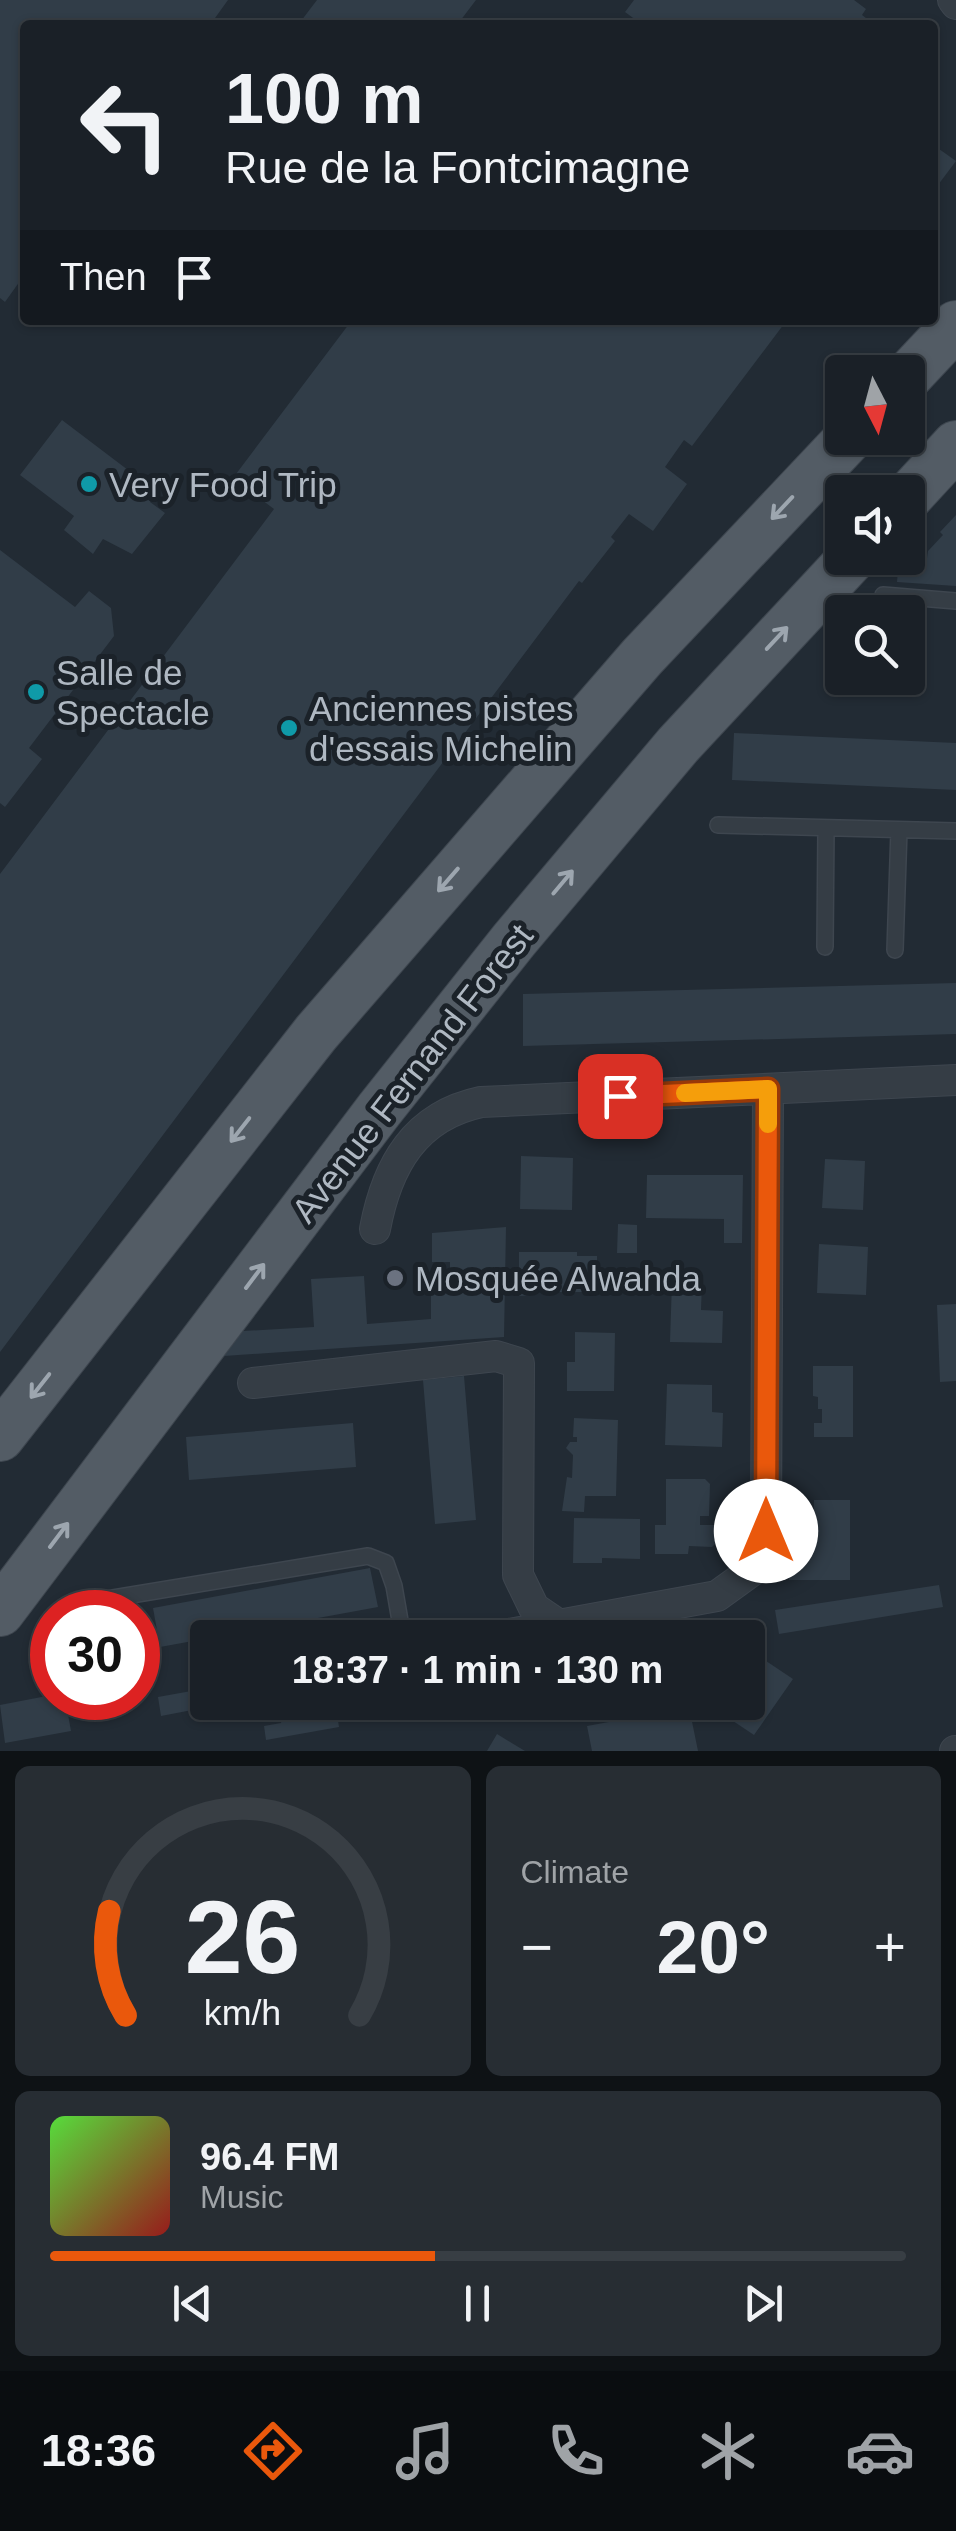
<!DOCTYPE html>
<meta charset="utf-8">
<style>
body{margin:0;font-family:Arial,sans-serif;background:#272d33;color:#f1f3f6;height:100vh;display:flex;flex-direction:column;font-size:38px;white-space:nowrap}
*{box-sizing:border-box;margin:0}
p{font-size:32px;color:#9fa3a7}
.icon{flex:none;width:55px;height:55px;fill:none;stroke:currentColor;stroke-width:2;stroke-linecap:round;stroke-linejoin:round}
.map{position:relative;height:1751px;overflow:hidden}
.side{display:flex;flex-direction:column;gap:15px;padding:15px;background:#0e1215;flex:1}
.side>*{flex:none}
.top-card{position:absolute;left:20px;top:20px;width:918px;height:305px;border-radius:10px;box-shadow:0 2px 8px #0004,0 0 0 2px #383e44;background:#1a2027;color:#f1f3f6;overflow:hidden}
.needle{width:65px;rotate:174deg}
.buttons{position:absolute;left:825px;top:355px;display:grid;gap:20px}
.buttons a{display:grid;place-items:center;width:100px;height:100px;border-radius:10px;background:#1a2027;box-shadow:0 2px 8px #0004,0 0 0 2px #383e44;font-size:50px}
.speed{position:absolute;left:30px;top:1590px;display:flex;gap:20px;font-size:50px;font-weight:700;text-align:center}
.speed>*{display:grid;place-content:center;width:130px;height:130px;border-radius:50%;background:#1a2027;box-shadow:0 2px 8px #0004,0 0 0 2px #383e44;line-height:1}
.speed .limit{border:15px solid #d22;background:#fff;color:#111}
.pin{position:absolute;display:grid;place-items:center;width:85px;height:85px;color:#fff;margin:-42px;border-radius:20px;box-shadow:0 5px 15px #0006}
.me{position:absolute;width:110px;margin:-55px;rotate:0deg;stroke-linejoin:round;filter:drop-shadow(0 0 8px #0008)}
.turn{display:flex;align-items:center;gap:35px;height:210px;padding:0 40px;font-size:45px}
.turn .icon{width:130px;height:130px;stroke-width:2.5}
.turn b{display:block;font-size:70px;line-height:85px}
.then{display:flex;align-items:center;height:95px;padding:0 40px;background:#0003;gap:20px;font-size:38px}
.big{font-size:75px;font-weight:800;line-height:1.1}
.side .tile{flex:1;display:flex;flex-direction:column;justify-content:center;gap:15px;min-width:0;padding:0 35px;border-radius:15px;background:#272d33}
.side .dial{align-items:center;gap:0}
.dial svg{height:260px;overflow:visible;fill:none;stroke:#383e44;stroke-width:7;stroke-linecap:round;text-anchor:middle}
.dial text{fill:#f1f3f6;stroke:none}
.song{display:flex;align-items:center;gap:30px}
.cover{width:120px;height:120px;border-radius:15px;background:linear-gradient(135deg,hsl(110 70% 55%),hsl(0 70% 35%))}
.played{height:10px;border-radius:5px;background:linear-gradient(90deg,#ea580c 45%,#383e44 45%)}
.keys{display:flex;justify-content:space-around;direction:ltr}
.heat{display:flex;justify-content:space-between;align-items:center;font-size:55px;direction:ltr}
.side .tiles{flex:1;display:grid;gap:15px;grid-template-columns:1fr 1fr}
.tile:last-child{grid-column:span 2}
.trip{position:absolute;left:190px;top:1620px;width:575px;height:100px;border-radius:10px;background:#1a2027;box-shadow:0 2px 8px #0004,0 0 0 2px #383e44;font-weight:800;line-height:100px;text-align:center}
.tabs{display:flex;height:160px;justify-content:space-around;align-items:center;background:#0a0d10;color:#9fa3a7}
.tabs .icon{width:70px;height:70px}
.tabs .active{color:#ea580c}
.tabs b{font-size:45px;color:#f1f3f6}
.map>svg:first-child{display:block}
.building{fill:#313d48}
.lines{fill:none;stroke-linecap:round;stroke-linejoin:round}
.lane-casing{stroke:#3e464f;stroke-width:18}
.street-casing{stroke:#3e464f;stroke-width:32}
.primary-casing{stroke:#3e464f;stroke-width:50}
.lane{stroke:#353d45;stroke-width:15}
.street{stroke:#353d45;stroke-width:30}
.primary{stroke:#535c65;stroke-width:48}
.oneway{stroke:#9da6af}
.route-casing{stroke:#983908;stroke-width:25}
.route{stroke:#ea580c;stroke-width:18}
.slow{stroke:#f59e0b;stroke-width:18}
.culture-dot{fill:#0f9aa8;stroke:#1b2229;stroke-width:4}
.worship-dot{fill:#6b7280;stroke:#1b2229;stroke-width:4}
.labels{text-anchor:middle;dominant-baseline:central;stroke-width:10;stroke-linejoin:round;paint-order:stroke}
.poi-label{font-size:35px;fill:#afb8c2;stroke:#1b2229;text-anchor:start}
.street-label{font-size:35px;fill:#afb8c2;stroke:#1b2229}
</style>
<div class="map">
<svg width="956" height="1751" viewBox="0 0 956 1751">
<rect width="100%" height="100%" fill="#222b34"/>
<path class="building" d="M0,0h228l-18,25h-185v249l-20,28 -5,-4z
M317,0h159l-19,25h-159z
M634,0h220l12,9 -4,6 13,10h-236l1,-2 -15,-11z
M932,144l24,17 -24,32z
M352,320h435l-95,126 -8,-6 -19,27 22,17 -34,47 -24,-17 -18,23 4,4 -33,42 -3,-2 -579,771v-478l274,-365 -41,-31z
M62,420l95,72 -7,10 15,11 -33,41 -29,-15 -10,15 -29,-24 10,-14 -54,-41z
M956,515v71l-59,-4 2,-24h28l1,-7 15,-16 -3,-3z
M0,550l75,57 14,-16 22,17 3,28 -85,112 13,11 -37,48 -5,-4z
M734,733l222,10v47l-224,-10z
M956,983v51l-433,12v-52z
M521,1156l52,2 -1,52 -52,-1z
M825,1159l40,2 -2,49 -41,-2z
M647,1175h96l-1,68h-18v-24l-78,-1z
M618,1224l19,1v28h-20z
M506,1227l-2,110 -280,19 19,-25 71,-4 -3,-48 53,-3 3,48 64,-5v-29l19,1v-29h-18v-29z
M819,1244l49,3 -2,48 -49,-2z
M519,1252h58v4h20v36h-62v3l-16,1z
M672,1281h30l-1,29 22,1 -1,32 -52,-1z
M956,1304v77l-16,1 -3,-77z
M575,1332l40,1 -1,58h-47v-29h8z
M813,1366h40v71h-39v-14h8v-14h-4v-12l-5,-1z
M464,1376l12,144 -41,4 -12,-144z
M667,1384l45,1v27l11,1 -1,34 -57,-2z
M574,1418l44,2 -2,76h-31l-1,16 -22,-1 5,-34 5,1 1,-23 -7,-7 4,-6h7v-5h-4z
M353,1423l3,44 -167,13 -3,-43z
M666,1479h39l5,5 -1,32h-9v9h17v17l-5,5 -23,-1 -1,8h-33v-29h11z
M814,1500h36v80h-61v-42l24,1z
M574,1518l66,1v40l-38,-1v5h-29z
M370,1568l8,39 -218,40 -7,-39z
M939,1585l4,22 -164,27 -4,-24z
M754,1653l39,26 -39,56 -33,-22 8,-11h19v-40z
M208,1688v14h4l1,4 -52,10 -3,-19z
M52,1695l13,3 6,33 -66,12 -5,-38z
M279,1702h56l4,25 -73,13 -2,-14 17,-3 1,-4z
M407,1702h16l1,10 -15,2z
M677,1702h11l10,49h-106l-5,-25 49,-9 -1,-6z
M497,1734l28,17h-38z"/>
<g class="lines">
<defs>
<path id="lane" d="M883,595l73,6
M718,825l238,6
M825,947l1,-119
M895,950l4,-120
M89,1602l279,-46 18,7 8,23 9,52"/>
<path id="street" d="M953,0l3,4
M375,1229c12,-64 40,-113 106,-127l475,-22
M253,1383l243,-27 23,7 -1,212 16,33 25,17
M487,1638l230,-42 36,-26 13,-39 2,-442
M955,1751h1"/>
<path id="primary" d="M908,376l48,-51
M908,497l48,-52
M0,1437l316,-404 326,-376 207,-219
M0,1612l379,-502 135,-170 164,-195 174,-187"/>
</defs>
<use href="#lane" class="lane-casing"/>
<use href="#street" class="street-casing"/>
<use href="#primary" class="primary-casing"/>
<use href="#lane" class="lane"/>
<use href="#street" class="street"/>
<use href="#primary" class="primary"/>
</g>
<defs><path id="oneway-shaft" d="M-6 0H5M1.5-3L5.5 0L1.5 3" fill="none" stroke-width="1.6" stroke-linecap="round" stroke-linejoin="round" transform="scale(2.5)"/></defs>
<g class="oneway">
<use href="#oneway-shaft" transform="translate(782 508) rotate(133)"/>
<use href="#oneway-shaft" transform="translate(777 638) rotate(-47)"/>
<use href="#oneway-shaft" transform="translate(448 880) rotate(131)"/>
<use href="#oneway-shaft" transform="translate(563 882) rotate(-50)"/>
<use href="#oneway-shaft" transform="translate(240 1130) rotate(128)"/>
<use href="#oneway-shaft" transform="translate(255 1276) rotate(-53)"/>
<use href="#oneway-shaft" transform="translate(40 1386) rotate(128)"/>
<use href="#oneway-shaft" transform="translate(59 1535) rotate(-53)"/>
</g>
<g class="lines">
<defs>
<path id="route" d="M620,1096l148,-7 -2,442"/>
</defs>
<use href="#route" class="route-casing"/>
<use href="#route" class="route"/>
<path class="slow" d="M685,1093l83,-4v35"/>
</g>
<g class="culture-dot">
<circle cx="89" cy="484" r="10"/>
<circle cx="36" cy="692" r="10"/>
<circle cx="289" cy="728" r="10"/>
</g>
<circle class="worship-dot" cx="395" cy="1278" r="10"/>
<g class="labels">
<g class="poi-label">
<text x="109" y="484">Very Food Trip</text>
<text x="56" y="672">Salle de<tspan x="56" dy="40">Spectacle</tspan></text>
<text x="309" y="708">Anciennes pistes<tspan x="309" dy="40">d'essais Michelin</tspan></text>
<text x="415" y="1278">Mosquée Alwahda</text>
</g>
<g class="street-label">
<text transform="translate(412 1073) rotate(-52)">Avenue Fernand Forest</text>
</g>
</g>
</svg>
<div class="buttons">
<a><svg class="needle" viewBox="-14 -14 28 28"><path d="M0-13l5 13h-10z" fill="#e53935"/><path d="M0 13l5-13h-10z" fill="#9fa3a7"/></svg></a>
<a><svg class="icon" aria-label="sound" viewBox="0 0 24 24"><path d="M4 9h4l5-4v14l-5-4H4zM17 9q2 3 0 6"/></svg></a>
<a><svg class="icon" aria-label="search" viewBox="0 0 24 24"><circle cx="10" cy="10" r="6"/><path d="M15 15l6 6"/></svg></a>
</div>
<div class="speed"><div class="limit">30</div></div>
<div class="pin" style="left:620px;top:1096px;background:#d93025"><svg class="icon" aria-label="arrive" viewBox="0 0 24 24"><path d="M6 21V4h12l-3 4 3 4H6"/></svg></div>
<svg class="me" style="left:766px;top:1531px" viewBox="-20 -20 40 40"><circle r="19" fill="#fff"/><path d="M0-13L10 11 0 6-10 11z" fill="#ea580c"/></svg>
<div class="trip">18:37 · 1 min · 130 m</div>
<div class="top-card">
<div class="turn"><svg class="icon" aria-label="left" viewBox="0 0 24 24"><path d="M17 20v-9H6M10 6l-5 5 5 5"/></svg><div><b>100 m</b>Rue de la Fontcimagne</div></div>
<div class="then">Then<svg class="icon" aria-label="arrive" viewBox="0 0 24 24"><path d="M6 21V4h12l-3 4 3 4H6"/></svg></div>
</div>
</div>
<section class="side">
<div class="tiles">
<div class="tile dial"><svg viewBox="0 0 100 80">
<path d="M14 69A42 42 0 1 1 86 69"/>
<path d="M14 69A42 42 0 0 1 9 37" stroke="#ea580c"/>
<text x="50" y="56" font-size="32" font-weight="700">26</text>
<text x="50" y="72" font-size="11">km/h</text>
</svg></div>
<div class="tile"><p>Climate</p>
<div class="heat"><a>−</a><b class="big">20°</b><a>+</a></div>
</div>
<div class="tile">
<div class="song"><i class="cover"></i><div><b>96.4 FM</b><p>Music</p></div></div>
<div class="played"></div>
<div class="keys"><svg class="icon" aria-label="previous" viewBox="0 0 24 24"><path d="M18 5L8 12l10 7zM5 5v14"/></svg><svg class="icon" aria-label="pause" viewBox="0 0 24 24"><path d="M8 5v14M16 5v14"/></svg><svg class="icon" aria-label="next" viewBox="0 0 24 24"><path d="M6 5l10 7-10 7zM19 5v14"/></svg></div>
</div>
</div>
</section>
<nav class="tabs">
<b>18:36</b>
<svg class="icon active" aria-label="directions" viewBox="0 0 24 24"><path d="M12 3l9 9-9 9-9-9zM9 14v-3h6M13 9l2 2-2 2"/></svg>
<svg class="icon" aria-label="music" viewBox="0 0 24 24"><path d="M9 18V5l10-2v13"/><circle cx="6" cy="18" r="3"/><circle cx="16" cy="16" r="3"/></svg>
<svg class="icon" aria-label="phone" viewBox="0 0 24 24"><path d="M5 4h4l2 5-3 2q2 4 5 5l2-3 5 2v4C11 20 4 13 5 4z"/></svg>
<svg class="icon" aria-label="climate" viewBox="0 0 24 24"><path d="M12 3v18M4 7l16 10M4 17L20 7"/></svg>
<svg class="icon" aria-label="car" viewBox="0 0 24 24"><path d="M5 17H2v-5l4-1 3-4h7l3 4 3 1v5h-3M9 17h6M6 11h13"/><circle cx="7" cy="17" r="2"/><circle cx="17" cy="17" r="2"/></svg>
</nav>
